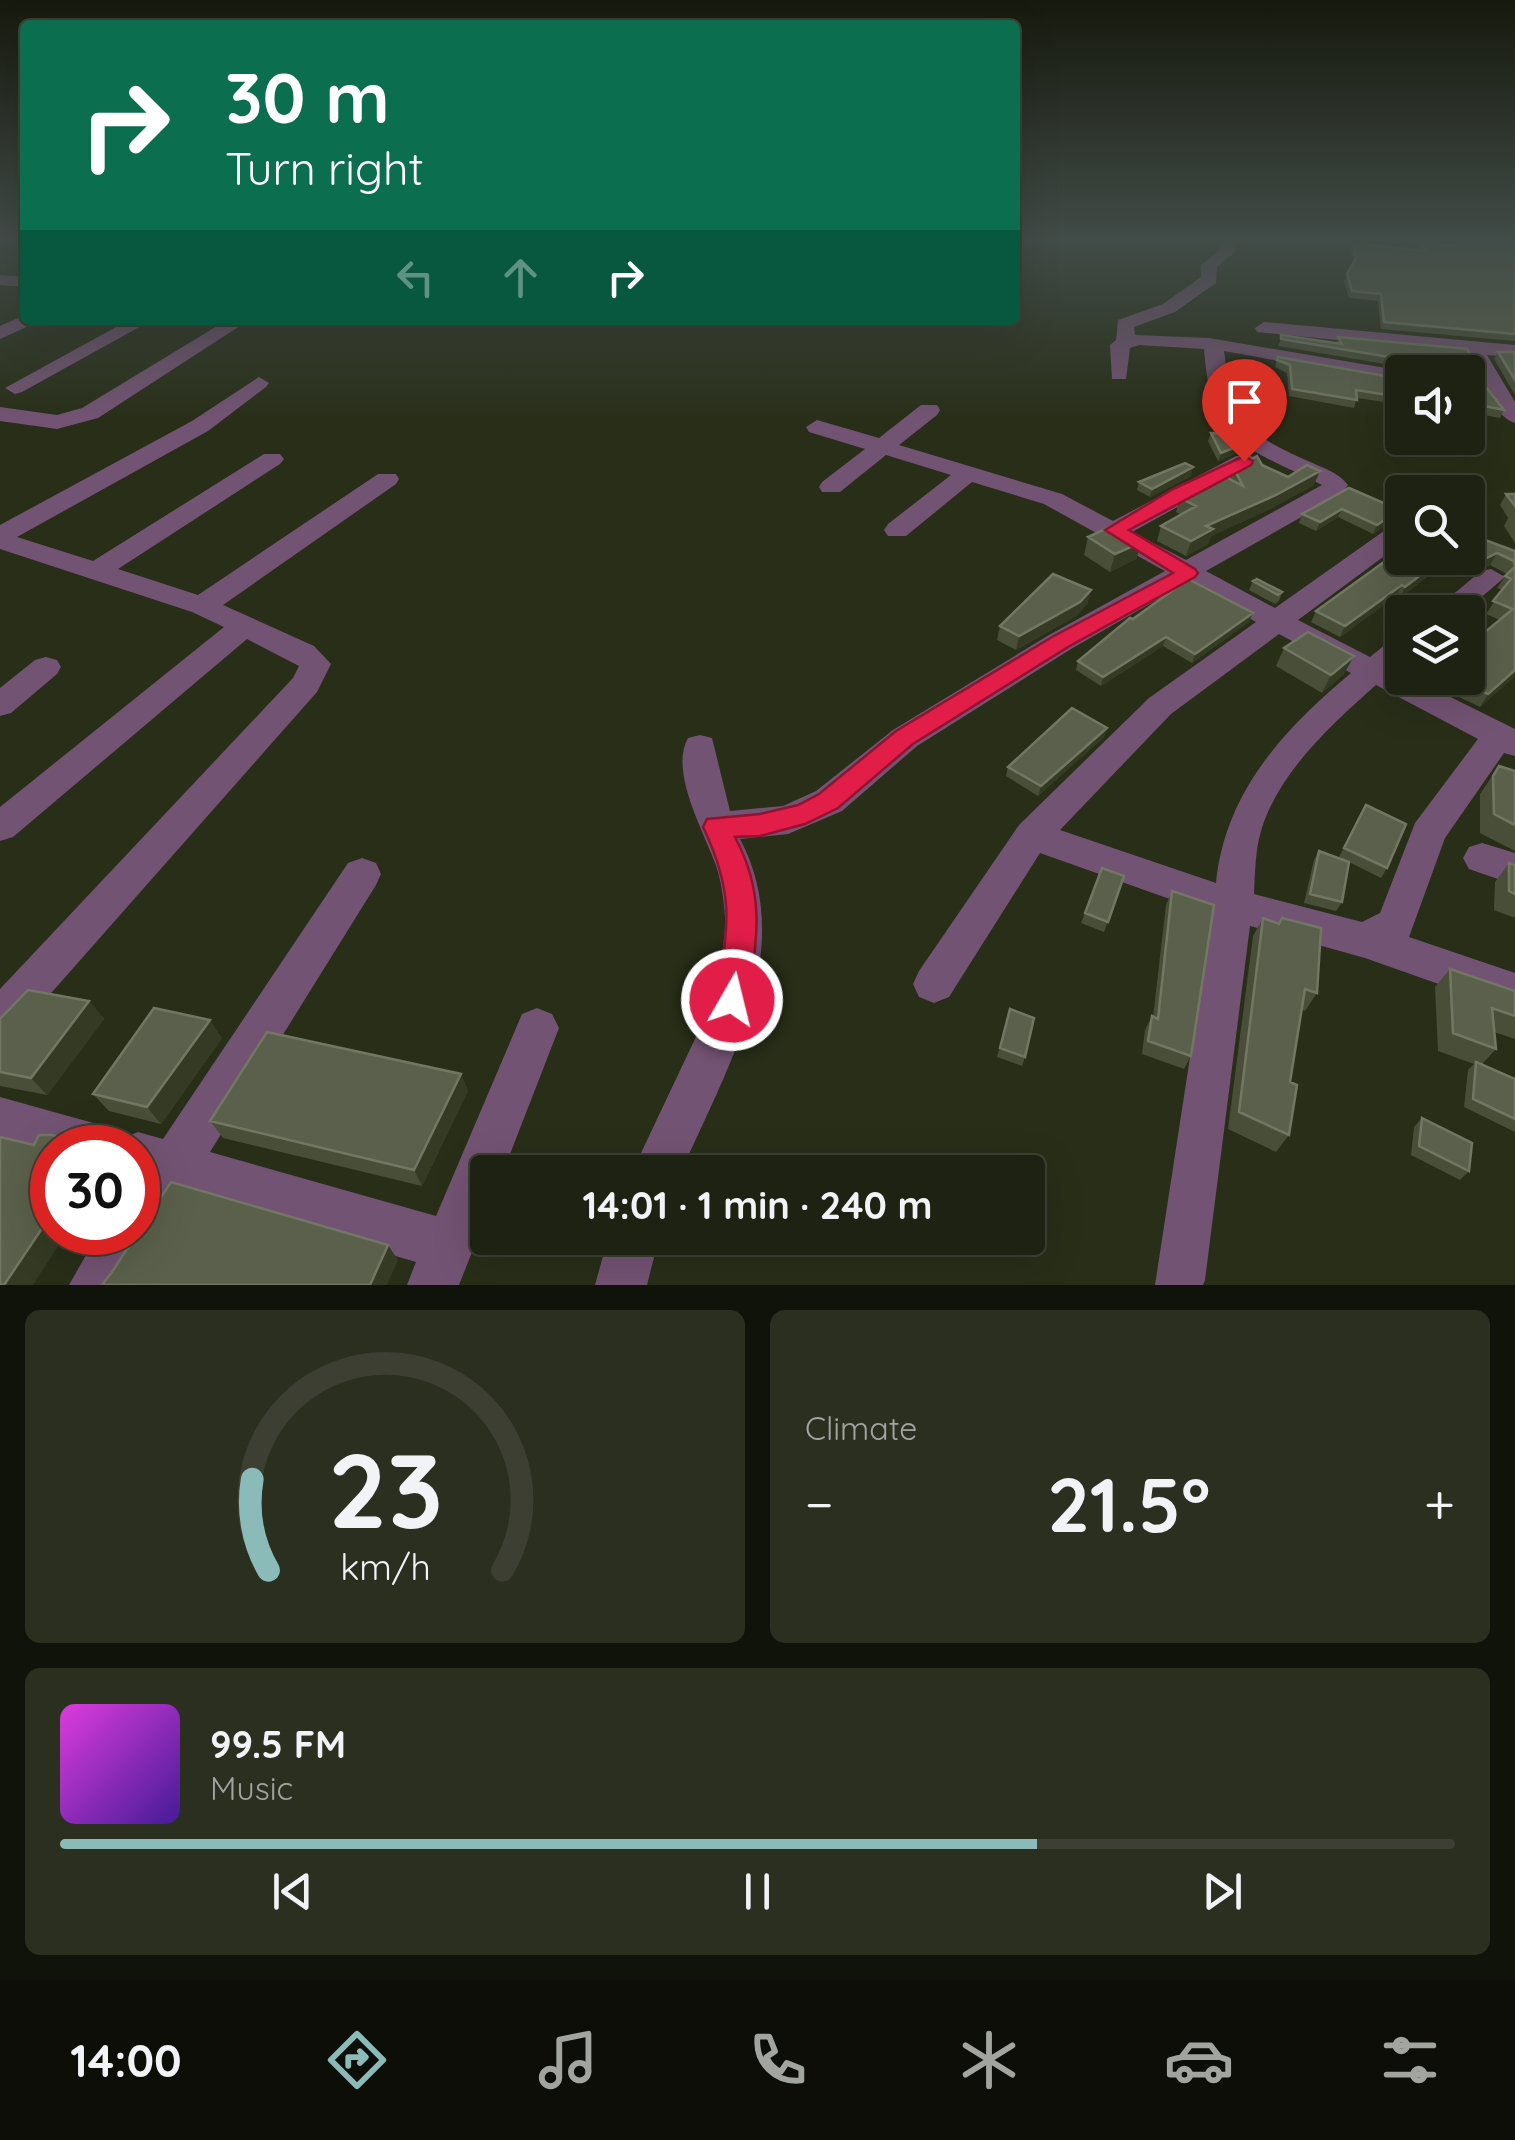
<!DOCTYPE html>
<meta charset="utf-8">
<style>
body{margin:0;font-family:Quicksand,sans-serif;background:#2b2f20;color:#f1f3f6;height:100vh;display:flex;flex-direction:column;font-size:38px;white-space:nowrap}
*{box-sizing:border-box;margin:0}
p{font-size:32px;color:#a1a49f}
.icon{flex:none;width:55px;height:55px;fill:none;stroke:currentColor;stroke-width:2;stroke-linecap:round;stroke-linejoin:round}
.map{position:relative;height:1285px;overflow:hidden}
.panel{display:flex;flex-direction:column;gap:25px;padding:25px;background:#10130a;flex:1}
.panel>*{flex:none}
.guide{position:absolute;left:20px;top:20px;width:1000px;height:305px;border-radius:10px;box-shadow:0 10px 40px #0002,0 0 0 2px #3c3f32;background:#0b6e4f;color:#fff;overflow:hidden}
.controls{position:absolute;left:1385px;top:355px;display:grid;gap:20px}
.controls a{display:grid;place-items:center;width:100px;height:100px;border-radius:10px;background:#1e2212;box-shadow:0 10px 40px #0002,0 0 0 2px #3c3f32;font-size:50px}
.speed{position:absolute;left:30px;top:1125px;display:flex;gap:20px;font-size:50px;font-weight:700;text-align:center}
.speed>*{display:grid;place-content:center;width:130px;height:130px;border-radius:50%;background:#1e2212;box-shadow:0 10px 40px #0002,0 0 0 2px #3c3f32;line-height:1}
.speed .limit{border:15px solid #d22;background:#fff;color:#111}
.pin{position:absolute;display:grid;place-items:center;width:85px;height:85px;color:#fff;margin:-102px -42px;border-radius:50% 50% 50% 0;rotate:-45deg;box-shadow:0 0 10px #0007}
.pin .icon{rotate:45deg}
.me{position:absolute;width:110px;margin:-55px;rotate:8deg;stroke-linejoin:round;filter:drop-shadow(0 0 8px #0008)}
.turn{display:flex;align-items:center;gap:35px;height:210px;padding:0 40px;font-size:45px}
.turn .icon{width:130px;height:130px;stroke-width:2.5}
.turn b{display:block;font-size:70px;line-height:85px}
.lanes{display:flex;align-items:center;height:95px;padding:0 40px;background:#0003;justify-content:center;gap:50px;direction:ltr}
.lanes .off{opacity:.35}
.big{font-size:75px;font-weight:700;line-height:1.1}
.panel .widget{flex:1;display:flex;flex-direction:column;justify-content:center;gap:15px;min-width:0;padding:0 35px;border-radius:15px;background:#2b2f20}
.panel .dial{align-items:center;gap:0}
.dial svg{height:260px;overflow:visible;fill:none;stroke:#3c3f32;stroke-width:7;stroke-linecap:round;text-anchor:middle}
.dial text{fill:#f1f3f6;stroke:none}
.song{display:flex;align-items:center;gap:30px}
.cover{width:120px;height:120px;border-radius:15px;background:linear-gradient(135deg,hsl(300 70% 55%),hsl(260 70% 35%))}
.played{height:10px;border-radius:5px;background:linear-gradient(90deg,#8bbbb9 70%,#3c3f32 70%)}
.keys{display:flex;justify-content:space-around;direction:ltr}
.heat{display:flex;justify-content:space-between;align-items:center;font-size:55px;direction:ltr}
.panel .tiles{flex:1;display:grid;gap:25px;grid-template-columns:1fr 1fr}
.widget:last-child{grid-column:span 2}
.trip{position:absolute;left:470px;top:1155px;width:575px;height:100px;border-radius:10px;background:#1e2212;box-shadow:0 10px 40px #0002,0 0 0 2px #3c3f32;font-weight:700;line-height:100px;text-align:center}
.menu{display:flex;height:160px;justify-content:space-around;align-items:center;background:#0c0e07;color:#a1a49f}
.menu .icon{width:70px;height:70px}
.menu .active{color:#8bbbb9}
.menu b{font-size:45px;color:#f1f3f6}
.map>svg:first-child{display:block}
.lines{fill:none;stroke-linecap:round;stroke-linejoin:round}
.minor{fill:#735373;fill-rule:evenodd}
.wall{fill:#494e38}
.shaded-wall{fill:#343a23}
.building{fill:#5a604b;stroke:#727763;stroke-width:2.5}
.route{fill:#e11d48;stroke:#92132f;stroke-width:2.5}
</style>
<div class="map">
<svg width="1515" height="1285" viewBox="0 0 1515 1285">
<rect width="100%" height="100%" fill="#282e18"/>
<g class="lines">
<path class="minor" d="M1218,242h16l2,9 -19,16 -1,16 -41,29 -41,15 1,8 74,3 200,34h-7v11l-178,-32c9,69 20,82 84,110 15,7 30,11 40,24l-6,9 -136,77 69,37 116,-82 11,-1v18l-104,77 72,37 21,-17 11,-3v25l-7,7 7,4v5h10l103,51v27l-11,-3 -59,85 -36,99 106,36v38l-150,-53 -115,-32 -45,354 -2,5h-48l57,-371 -172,-61 -91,144 -15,6 -15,-6 -6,-13 6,-13 100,-146 130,-127 107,-76 -70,-39 -115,66 -154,97 -75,65 -54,23 -48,5c59,111 -14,230 -59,333h-49l71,-150c11,-30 23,-73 22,-105 -1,-16 -4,-39 -10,-54 -11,-31 -46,-92 -27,-125l12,-3 12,3 18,73 53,-5 33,-15 77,-61 156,-95 116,-64 -121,-67 -72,-22 -66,54h-18l-4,-6 4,-6 63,-49 -65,-20 -46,37h-18l-3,-5 3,-5 43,-33 -56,-17 -3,-5 11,-7 62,18 42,-33h16l3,5 -3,5 -38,30 163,49 51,27 123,-65h16l4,5 -4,5 -120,66 54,28 136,-75c-77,-39 -111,-40 -118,-136l-65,-4 -9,3 -4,31h-14l-2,-34 6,-5 2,-20 45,-16 38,-27v-12l19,-15zM1279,634l72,39c-67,56 -126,119 -135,210l-156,-53 111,-116zM1376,685l102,54 -63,84 -35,90 -18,9 -108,-28c1,-18 1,-37 5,-55 14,-62 71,-113 117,-154z
M0,275l25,2v10l-25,-2z
M25,315v5h10l-2,4 -33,15v-13z
M129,320h23l-130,72 -7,2 -10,-6z
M227,320h22l-151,98 -41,11 -57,-8v-14l57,8 25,-7z
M1264,322l251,23v12l-28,-2 28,47v21c-24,-8 -38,-49 -49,-70l-209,-21 -2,-4z
M259,377l10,6 -3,4 -58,44 -191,106 76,24 171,-107h16l4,5 -4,5 -162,105 80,26 180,-121h18l3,5 -3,5 -173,121 91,41 17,18 -14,28 -302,342 -15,6v-51l293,-311 6,-12 -52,-27 -234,198 -13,4v-34l224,-180 -32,-15 -192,-63v-24l192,-104z
M1491,569l14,8 -41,35h-32l49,-41z
M46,657l11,3 4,7 -4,7 -46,39 -11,3v-28l35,-28z
M1482,843l33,10v32l-46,-16 -6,-11 6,-11z
M362,858l14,5 5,11 -5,11 -166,267 226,64 86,-202 15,-6 15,6 7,14 -56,144h-15v40l-29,73h-52l9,-23 -232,-68 -58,91h-57l30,-53h39v-84h-86v10l-52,-13v-48l122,34 3,6 13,-5 25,7 185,-276z
M608,1238h51l-12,47h-52z"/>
</g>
<path class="wall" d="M1451,242h64v99l-134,-12 -3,-28 -29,-3 -5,-17 9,-18 -2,-13 2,-7 64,7 2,-7 34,2z
M1338,337l129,12 19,38 18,23 -4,8 -32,-6v-40l-59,-4 -131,-22 3,-7 55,4z
M1498,352h17v43l-21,-36z
M1278,357l124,22v13l-14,-1v4l-4,7 -27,-4 -3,10 -65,-12 -2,-23 -12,-6z
M1211,433l30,19 -23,9 -10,-20z
M1262,465l26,12 26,8 -44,24 -59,27 -3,8 -22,12 -29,-15 4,-15 20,-11 -5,-3 4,-14 50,-18 4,-11z
M1191,476l-41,21 -13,-7 2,-8z
M1349,488l53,23v10l-13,2 -16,11 -35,-17 -22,14 -17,-8 3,-9z
M1506,494l9,12v37l-11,-17 4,-8 -8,-13z
M1088,537l54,5 -6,17 -26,13 -26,-17z
M1515,551v125l-35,31 -50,-24 3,-5h35l32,-58 -14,-6 16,-24 -5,-2 10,-14 -17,-9 -22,12 -18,-7 7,-12z
M1448,560l-48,38 -4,-2 -56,41 -29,-15 5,-11z
M1253,581l29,11 -3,9 -4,3 -26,-14z
M1091,590l-4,14 -11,12 -60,34 -19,-10 3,-14z
M1253,613l-4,9 -57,41 -29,-17 -62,40 -25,-16 2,-9 55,-42z
M1284,648l60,26 -22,19 -46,-27z
M1104,737l-66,59 -32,-20 2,-9z
M1499,766l16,5v80l-35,-18v-39z
M1366,805l21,63 -6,10 -32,-16 -7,40 -6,9 -32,-8 10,-43 5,-9 28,11 -8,-5z
M1509,863l6,2v53l-21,-8 1,-28z
M1102,868l22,8 -20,56 -23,-9z
M1172,891l19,165 -7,13 -42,-15 3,-24 7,-14 1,1 13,-112z
M1263,918l54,75 -12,18 -3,-1 -12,72 -1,53 -13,17 -48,-23 25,-193z
M1450,969l65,22v48l-21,-7 2,17 -14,15 33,15v53l-51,-25 4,-37 6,-6 -36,-13 -3,-64z
M89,1001l15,18 -57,76 -47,-9v-67z
M1010,1009l15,48 -3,9 -25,-9z
M222,1038l-61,86 -52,-13 -16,-17z
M461,1074l7,17 -46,95 -199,-48 -13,-17z
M1422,1118l47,53 -9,9 -49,-25 3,-28z"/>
<path class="shaded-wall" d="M1244,444l-3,8 -23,9 3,-8z
M1193,467l-2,9 -41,21 2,-8z
M1320,471l-6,14 -44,24 -59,27 -3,8 -22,12 5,-15 15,-15z
M1342,509l-4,8 -22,14 4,-9z
M1393,514l-4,9 -16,11 4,-9z
M1142,542l-6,17 -26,13 5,-18z
M1497,553l-7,12 -22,12 7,-13z
M1443,558h6l-49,40 5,-11z
M1402,585l-6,11 -56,41 5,-11z
M1091,590l-4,14 -11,12 -60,34 3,-14z
M1253,613l-4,9 -57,41 3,-9z
M1166,637l-3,9 -62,40 2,-9z
M1354,656l-10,18 -22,19 9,-18z
M1515,670v6l-35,31 8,-13z
M1107,728l-3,9 -66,59 3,-10z
M89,1001l15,18 -57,76 -16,-17z
M210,1020l12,18 -61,86 -14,-17z
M461,1074l7,17 -46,95 -8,-16z
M51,1215l1,1v16h15l-34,53h-29z
M388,1245l10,15 -11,25h-17z"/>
<path class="building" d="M1456,242h59v92l-131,-12 -3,-28 -29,-3 -5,-17 9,-16 -3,-15 73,8 -7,-8 39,3z
M1281,335l61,9 -4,-7 129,12 19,38 18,23 -36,-7v-31h-61l2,-4 7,-3 -3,-4 -132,-22z
M1498,352h17v28z
M1278,357l124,22v5l-15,-1 1,12 -32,-5 1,10 -65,-11 -2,-24 -13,-5z
M1211,433l27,1 6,10 -23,9z
M1257,456l5,9 26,12 19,-12 13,6 -44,24 -70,31 7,3 -22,12 -30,-15 35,-20 -16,-8 42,-23 21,11 -9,-17z
M1185,463l8,4 -41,22 -13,-7z
M1349,488l53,23v2l-9,1 -16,11 -35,-16 -22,13 -18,-8z
M1506,494h9v12z
M1112,526l30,16 -27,12 -27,-17z
M1477,537l38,14v119l-27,24 -35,-16h15v-32l45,-37 -20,-8 18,-22 -6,-3 10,-9 -1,-6 -17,-8 -22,11 -17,-6h10v-11z
M1402,549v9h41l-38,29 -3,-2 -57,41 -29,-15z
M1053,574l38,16 -11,12 -61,34 -19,-10z
M1188,579l65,34 -58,41 -29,-17 -63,40 -25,-16 52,-43 3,1z
M1257,579l25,13 -4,3 -25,-14z
M1308,632l46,24 -23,19 -47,-27z
M1072,708l35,20 -66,58 -33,-19z
M1499,766l16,5v54l-21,-11 -1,-38z
M1366,805l40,19 -19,44 -43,-20z
M1319,851l30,11 -7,40 -32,-8z
M1509,863l6,2v29l-6,-3z
M1102,868l22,8 -16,46 -23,-9z
M1172,891l42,14 -23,151 -43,-15 4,-25 6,3z
M1263,918l16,6 3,-6 39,10 -4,65 -12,-4 -15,93 7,3 -8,50 -50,-23z
M1450,969l65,22v25l-23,-8 4,41 -43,-16z
M28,990l61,11 -58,77 -31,-6v-53z
M154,1008l56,12 -63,87 -54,-13z
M1010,1009l24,9 -9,39 -25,-9z
M267,1032l194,42 -47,96 -204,-49z
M1476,1062l39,17v40l-42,-20z
M1422,1118l50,25 -3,28 -50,-25z
M39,1135h13l46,13h-46v67h-1l-47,70h-4v-148l34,8z
M171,1182l217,63 -18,40h-268l10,-13z"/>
<linearGradient id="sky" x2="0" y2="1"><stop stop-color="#16190d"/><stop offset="0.57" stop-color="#424c48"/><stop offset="1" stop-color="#424c48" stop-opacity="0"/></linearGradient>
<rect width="1515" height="421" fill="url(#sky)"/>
<path class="route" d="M1244,456l9,5 -2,4 -122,65 66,39 3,4 -3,4 -127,70 -155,97 -75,64 -33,16 -45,12 -25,1c31,58 22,101 13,163l-4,10 -12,5 -11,-5 -5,-10c12,-72 20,-104 -13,-173l4,-8 53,-5 38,-9 21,-11 77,-63 156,-94 121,-64 -68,-43 68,-41z"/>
</svg>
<div class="controls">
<a><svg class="icon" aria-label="sound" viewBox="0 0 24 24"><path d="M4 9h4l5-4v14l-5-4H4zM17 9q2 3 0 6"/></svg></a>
<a><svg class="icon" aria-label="search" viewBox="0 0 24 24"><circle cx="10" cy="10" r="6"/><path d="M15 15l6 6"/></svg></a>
<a><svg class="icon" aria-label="layers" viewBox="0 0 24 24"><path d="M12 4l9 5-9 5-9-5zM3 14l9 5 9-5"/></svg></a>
</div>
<div class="speed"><div class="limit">30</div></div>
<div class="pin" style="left:1244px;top:461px;background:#d93025"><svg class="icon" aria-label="arrive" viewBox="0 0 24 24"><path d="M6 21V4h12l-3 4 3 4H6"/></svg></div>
<svg class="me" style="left:732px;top:1000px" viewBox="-20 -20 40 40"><circle r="17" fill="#e11d48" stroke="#fff" stroke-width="3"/><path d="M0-11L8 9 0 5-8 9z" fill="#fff"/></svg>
<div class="trip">14:01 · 1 min · 240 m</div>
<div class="guide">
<div class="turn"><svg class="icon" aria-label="right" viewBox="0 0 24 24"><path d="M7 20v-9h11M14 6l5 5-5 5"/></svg><div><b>30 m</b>Turn right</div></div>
<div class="lanes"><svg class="icon off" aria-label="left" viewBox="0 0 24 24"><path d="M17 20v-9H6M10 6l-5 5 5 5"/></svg><svg class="icon off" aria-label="ahead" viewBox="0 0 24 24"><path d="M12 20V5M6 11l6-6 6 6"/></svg><svg class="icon" aria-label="right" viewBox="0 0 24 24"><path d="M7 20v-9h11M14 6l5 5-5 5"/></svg></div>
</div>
</div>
<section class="panel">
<div class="tiles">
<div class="widget dial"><svg viewBox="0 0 100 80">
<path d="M14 69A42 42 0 1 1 86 69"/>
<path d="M14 69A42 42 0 0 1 9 41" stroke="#8bbbb9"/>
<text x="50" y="56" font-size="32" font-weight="700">23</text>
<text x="50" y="72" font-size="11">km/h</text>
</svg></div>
<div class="widget"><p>Climate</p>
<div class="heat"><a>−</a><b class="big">21.5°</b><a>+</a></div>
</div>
<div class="widget">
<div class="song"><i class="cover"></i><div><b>99.5 FM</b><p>Music</p></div></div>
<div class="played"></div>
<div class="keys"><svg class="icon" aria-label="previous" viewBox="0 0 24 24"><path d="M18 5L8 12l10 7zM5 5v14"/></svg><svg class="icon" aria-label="pause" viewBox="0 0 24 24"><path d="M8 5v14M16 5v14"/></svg><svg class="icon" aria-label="next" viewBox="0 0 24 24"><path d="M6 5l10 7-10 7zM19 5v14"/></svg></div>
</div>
</div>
</section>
<nav class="menu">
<b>14:00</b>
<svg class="icon active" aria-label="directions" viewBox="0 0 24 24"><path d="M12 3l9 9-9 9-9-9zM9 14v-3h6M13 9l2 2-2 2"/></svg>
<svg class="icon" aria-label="music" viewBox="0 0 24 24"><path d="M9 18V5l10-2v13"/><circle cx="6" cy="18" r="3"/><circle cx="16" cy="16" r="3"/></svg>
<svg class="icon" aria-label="phone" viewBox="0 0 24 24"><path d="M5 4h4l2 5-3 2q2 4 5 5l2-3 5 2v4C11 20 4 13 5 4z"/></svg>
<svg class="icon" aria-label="climate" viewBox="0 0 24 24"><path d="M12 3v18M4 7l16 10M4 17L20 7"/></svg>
<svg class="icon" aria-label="car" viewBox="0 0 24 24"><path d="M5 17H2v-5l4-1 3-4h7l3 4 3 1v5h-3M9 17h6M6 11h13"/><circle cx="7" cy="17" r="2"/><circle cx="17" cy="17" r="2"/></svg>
<svg class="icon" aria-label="filters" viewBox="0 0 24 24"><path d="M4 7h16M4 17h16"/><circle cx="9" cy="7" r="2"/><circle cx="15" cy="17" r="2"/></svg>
</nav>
